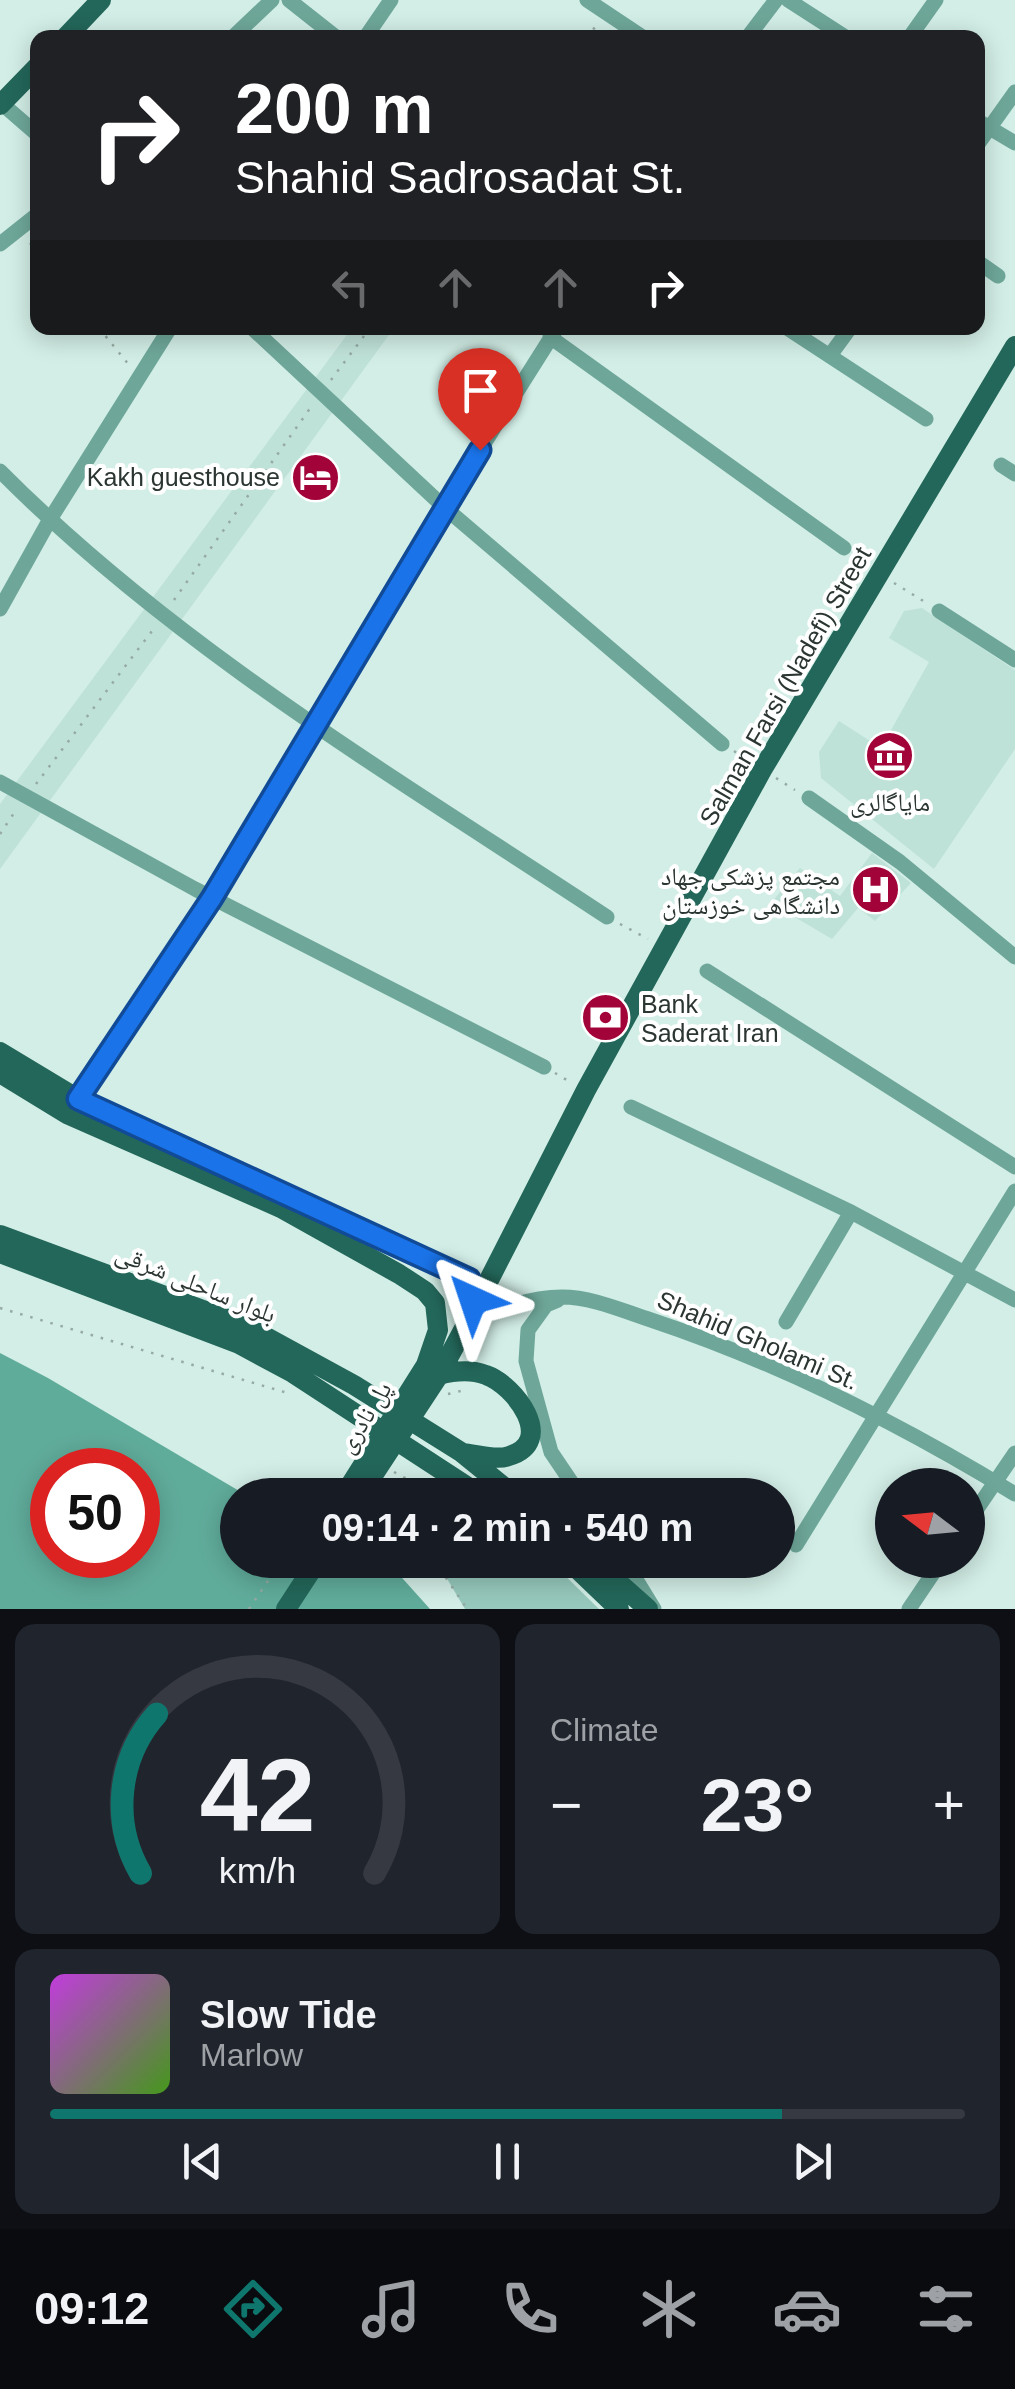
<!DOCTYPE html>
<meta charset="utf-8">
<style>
body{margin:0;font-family:Helvetica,"Noto Naskh Arabic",sans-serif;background:#20242c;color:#f1f3f6;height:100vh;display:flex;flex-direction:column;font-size:38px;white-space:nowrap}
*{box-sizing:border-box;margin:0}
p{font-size:32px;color:#9ea1a6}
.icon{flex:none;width:55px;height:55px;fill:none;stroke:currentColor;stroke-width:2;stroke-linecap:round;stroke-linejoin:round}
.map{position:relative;height:1609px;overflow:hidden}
.drawer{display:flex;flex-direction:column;gap:15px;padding:15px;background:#0d0f14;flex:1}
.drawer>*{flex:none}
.top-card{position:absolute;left:30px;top:30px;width:955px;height:305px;border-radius:20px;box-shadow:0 5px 25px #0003;background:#202124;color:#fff;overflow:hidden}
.needle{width:65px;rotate:286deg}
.tools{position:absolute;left:875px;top:1468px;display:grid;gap:20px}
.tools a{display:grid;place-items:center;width:110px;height:110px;border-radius:50%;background:#171b24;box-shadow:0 5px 25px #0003;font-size:50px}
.speed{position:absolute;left:30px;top:1448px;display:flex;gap:20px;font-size:50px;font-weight:700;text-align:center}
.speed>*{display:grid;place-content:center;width:130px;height:130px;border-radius:50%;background:#171b24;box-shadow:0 5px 25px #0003;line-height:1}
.speed .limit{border:15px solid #d22;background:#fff;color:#111}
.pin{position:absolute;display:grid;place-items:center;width:85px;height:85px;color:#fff;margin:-102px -42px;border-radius:50% 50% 50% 0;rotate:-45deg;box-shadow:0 0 10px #0007}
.pin .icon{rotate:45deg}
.me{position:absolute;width:110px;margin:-55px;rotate:318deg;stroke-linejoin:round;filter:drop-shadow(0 0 8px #0008)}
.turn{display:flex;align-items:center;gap:35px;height:210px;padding:0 40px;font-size:45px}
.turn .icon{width:130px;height:130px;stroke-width:2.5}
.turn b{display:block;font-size:70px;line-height:85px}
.lanes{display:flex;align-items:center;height:95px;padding:0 40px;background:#0003;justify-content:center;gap:50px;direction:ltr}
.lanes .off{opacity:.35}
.big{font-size:75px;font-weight:700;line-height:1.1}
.drawer .card{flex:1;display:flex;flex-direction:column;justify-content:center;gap:15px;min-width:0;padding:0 35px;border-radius:20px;background:#20242c}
.drawer .dial{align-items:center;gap:0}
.dial svg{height:260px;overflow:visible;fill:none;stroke:#363941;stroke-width:7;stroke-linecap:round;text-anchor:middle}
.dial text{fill:#f1f3f6;stroke:none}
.song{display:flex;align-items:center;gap:30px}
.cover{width:120px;height:120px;border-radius:15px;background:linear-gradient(135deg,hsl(290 70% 55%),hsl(100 70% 35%))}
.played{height:10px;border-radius:5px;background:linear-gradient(90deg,#0f766e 80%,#363941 80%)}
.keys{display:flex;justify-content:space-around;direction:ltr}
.heat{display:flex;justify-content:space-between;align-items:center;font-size:55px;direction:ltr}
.drawer .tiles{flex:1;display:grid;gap:15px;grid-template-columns:1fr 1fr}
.card:last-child{grid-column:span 2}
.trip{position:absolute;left:220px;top:1478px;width:575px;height:100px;border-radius:50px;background:#171b24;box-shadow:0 5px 25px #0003;font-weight:700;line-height:100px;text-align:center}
.menu{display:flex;height:160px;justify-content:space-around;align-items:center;background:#090b0e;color:#9ea1a6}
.menu .icon{width:70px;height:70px}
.menu .current{color:#0f766e}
.menu b{font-size:45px;color:#f1f3f6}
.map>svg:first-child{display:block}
.built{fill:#bfe2d8}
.green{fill:#97c9bc}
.water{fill:#60ac9b;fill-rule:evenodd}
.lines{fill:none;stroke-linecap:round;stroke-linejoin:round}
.path{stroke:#95aaa4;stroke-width:2.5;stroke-dasharray:2.5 8;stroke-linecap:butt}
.minor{stroke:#6ea799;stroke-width:15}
.major{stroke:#23675a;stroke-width:20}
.route-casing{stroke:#114b97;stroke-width:25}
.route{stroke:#1a73e8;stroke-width:18}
.labels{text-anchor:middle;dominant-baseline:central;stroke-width:8;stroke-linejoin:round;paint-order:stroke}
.poi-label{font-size:25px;fill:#2b3532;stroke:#fff;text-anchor:end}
.street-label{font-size:25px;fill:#2b3532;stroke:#fff}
</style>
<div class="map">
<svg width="1015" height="1609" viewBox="0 0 1015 1609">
<rect width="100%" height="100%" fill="#d2eee6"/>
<path class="built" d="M352,328h42l-394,541v-65z
M922,608l93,62v79l-81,120 -113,-91 -2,-26 20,-31 42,27 48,-86 -40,-24 15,-27z
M872,853l39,30 -36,38 -17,-13 -26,31 -61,-36 29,-35 40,28z"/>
<path class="green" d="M436,1560h113l50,49h-134z"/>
<path class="water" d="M0,1353l48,25 198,117h-8v65h131l26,10 35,39h-430zM52,1470h86v85h-86z"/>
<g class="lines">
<path class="path" d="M587,38l8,-11
M30,243l8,9
M99,328l30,37
M331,380l39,-52
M894,583l31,19
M174,600l137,-193
M734,751l14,10
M776,778l19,12
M36,784l119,-157
M0,834l16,-24
M620,924l28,15
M555,1073l15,9
M0,1308l291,86
M448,1394l17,-4
M394,1472l24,13 3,10
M434,1560l33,49
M249,1609l33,-49"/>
<path class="minor" d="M289,0l48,38
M587,0l57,38
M788,0l59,38
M232,38l40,-38
M365,38l26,-38
M747,38l29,-38
M909,38l27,-38
M0,102l38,33
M978,121l37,22
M978,144l37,-52
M0,244l38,-30
M978,262l20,14
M252,328l192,179 278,237
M787,328l139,91
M550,337l294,211
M831,354l19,-26
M1001,465l14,9
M0,471c177,178 398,308 607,446
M0,609l49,-88 121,-193
M939,611l76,49
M0,782l195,107 349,178
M809,798l91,64 115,95
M707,971l308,196
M78,1099l134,-201 232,-391 113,-179
M631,1107l220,105 164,88
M558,1300l-12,5 -18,25 -2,31 25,91 29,43
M786,1322l65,-110
M467,1323c31,-13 61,-26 95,-26 30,0 61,14 89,23 126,42 251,105 364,174
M968,1522l47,-69
M796,1545l219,-354
M624,1560l30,49
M909,1609l33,-49"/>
<path class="major" d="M65,38l36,-38
M0,105l38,-39
M0,1052l78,47 391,180 4,10 -3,23
M0,1073l67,41 214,94 118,66 26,17 10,12 3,27 -12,35 -82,130
M0,1235l246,91 108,59 107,67 53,43
M0,1253l239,91 54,29 187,122
M439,1375c15,-4 31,-6 47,0 29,10 71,67 23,81 -13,5 -33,-2 -47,-3
M360,1495l79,-120 28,-52 119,-233 176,-320 253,-424
M568,1560l51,49
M593,1560l55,49
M286,1609l32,-49"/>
</g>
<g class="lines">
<defs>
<path id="route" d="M473,1300l-4,-21 -391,-180 134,-201 268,-448"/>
</defs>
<use href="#route" class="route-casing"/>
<use href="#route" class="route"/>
</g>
<defs>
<symbol id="hotel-disc" viewBox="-11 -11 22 22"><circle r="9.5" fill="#a2043a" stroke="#fff"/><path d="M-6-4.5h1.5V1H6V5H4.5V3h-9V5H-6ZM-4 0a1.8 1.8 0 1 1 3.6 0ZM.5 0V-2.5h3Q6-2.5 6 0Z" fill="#fff"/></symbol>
<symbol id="museum-disc" viewBox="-11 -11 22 22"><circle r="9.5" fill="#a2043a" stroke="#fff"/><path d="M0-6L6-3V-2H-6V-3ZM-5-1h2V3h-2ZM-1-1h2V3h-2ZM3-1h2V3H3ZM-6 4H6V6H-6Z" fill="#fff"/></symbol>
<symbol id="hospital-disc" viewBox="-11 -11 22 22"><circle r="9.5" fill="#a2043a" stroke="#fff"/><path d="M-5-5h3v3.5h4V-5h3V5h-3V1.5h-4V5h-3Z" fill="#fff"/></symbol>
<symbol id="bank-disc" viewBox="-11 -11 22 22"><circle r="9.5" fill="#a2043a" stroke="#fff"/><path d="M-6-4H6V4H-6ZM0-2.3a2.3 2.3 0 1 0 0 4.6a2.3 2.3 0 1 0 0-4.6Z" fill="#fff"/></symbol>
</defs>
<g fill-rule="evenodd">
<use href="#hotel-disc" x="288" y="450" width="55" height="55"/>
<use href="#museum-disc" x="862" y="728" width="55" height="55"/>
<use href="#hospital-disc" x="848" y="862" width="55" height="55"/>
<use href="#bank-disc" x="578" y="990" width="55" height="55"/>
</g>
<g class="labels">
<g class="poi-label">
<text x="280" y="477">Kakh guesthouse</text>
<text x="890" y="802" text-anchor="middle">مایاگالری</text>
<text x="840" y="876">مجتمع پزشکی جهاد<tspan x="840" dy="29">دانشگاهی خوزستان</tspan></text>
<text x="641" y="1004" text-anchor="start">Bank<tspan x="641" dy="29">Saderat Iran</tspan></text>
</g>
<g class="street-label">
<text transform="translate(785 686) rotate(-60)">Salman Farsi (Nadefi) Street</text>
<text transform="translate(196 1283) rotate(22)">بلوار ساحلی شرقی</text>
<text transform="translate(758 1340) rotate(23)">Shahid Gholami St.</text>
<text transform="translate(364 1417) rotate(-58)">پل نادری</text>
</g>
</g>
</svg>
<div class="tools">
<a><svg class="needle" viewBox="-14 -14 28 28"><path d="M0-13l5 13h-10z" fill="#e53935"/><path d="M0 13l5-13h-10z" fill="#9ea1a6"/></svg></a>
</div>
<div class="speed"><div class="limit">50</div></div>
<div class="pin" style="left:480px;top:450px;background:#d93025"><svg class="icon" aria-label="arrive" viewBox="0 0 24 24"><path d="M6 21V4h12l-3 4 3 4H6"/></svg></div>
<svg class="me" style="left:473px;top:1300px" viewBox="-20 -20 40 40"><path d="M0-17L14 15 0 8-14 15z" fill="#1a73e8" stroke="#fff" stroke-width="4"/></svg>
<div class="trip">09:14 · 2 min · 540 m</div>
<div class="top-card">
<div class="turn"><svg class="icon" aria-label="right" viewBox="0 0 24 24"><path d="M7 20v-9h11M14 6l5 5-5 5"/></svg><div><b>200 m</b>Shahid Sadrosadat St.</div></div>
<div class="lanes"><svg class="icon off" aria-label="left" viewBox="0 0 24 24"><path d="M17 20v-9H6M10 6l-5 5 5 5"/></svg><svg class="icon off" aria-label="ahead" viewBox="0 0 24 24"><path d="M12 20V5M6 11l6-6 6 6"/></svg><svg class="icon off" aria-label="ahead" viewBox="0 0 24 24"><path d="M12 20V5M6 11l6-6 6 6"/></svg><svg class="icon" aria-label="right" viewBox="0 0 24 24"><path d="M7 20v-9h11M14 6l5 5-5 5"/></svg></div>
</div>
</div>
<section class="drawer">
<div class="tiles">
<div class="card dial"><svg viewBox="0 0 100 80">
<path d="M14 69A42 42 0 1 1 86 69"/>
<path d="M14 69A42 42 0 0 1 19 20" stroke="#0f766e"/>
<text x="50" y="56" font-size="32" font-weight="700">42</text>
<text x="50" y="72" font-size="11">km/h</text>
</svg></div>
<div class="card"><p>Climate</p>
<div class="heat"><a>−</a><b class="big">23°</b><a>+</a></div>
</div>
<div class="card">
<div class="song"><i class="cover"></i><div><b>Slow Tide</b><p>Marlow</p></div></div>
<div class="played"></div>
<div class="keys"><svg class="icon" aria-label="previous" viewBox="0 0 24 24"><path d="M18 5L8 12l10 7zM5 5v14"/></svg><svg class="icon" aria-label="pause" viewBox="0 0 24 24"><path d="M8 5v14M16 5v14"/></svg><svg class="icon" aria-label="next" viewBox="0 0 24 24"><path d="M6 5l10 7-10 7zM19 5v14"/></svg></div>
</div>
</div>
</section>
<nav class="menu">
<b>09:12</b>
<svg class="icon current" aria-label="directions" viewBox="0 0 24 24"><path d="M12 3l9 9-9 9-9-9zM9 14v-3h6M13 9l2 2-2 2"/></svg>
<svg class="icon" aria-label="music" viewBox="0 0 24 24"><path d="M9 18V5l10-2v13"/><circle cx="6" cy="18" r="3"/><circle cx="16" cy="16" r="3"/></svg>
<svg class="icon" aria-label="phone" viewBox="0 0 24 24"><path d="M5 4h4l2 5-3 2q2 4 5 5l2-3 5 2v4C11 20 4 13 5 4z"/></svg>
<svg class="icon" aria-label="climate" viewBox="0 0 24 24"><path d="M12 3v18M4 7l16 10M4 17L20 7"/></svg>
<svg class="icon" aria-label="car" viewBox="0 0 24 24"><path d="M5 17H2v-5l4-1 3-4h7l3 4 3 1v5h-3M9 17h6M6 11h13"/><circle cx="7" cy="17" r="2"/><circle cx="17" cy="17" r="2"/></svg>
<svg class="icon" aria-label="filters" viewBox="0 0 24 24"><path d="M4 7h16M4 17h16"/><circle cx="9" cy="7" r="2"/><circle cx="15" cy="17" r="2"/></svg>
</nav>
